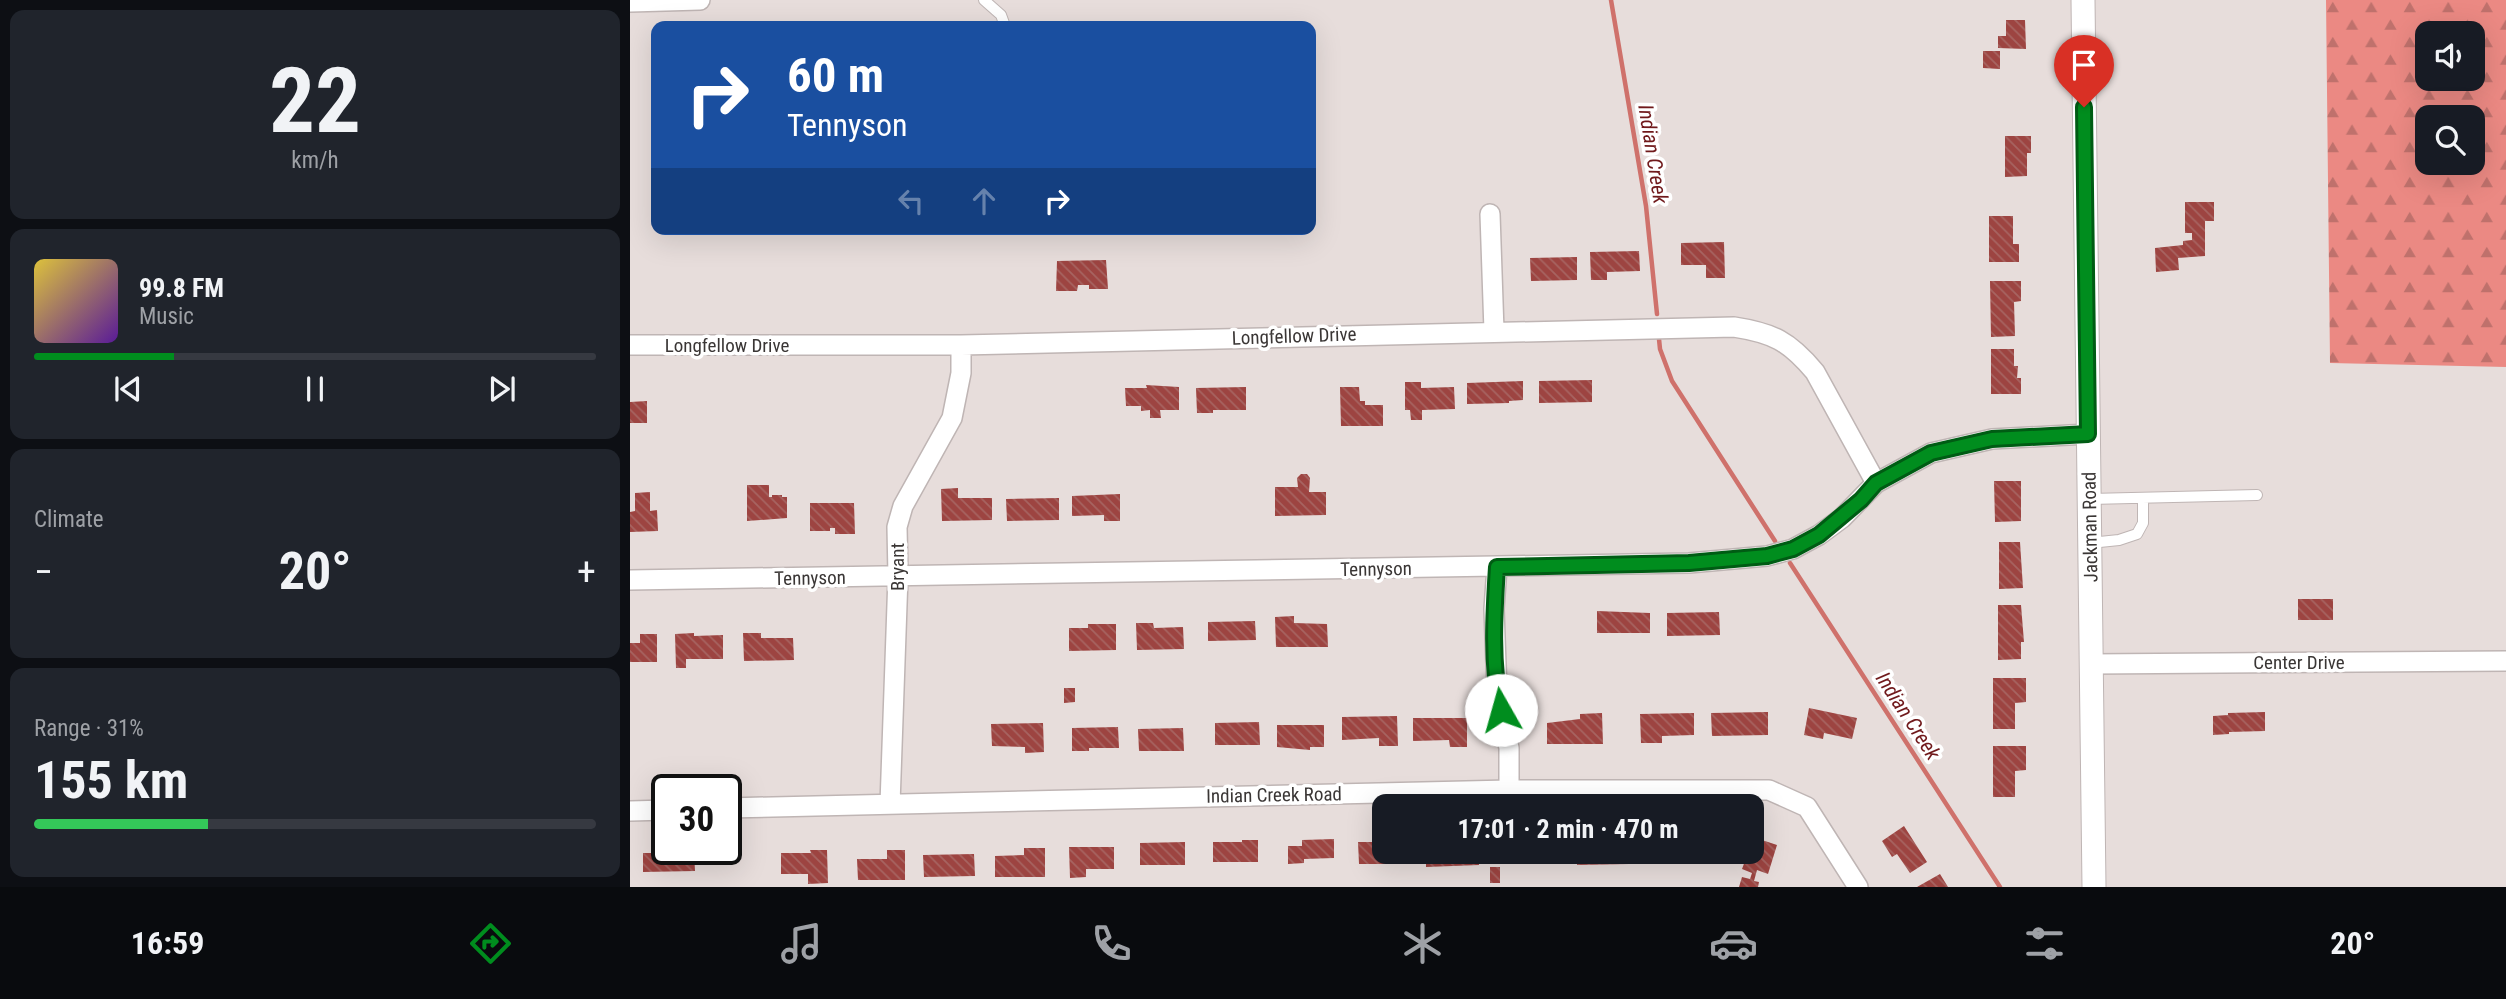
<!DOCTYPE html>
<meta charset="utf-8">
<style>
body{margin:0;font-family:"Roboto Condensed",sans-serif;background:#20242c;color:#f1f3f6;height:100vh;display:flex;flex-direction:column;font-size:26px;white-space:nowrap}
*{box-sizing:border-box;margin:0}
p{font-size:23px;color:#9ea1a6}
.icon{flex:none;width:38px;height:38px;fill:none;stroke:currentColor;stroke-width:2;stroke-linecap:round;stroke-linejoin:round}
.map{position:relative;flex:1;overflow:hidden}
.side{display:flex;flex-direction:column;gap:10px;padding:10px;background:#0d0f14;width:630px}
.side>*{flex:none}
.hud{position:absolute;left:21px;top:21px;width:665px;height:214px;border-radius:14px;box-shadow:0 7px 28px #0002;background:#1a4fa0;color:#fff;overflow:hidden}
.controls{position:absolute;left:1785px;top:21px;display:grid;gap:14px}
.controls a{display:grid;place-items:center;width:70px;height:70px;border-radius:14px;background:#171b24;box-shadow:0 7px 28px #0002;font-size:35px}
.speed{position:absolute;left:21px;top:774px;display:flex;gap:14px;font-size:35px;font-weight:700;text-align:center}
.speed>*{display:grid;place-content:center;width:91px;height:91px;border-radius:50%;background:#171b24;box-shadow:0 7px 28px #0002;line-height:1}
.speed .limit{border:4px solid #111;border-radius:10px;background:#fff;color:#111}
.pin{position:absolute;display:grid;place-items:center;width:60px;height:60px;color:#fff;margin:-72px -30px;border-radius:50% 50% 50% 0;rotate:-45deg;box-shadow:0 0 7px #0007}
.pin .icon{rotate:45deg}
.me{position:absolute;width:77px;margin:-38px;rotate:353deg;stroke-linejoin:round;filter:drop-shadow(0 0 5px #0008)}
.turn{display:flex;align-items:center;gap:24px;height:147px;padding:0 21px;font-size:32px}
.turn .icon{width:91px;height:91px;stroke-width:2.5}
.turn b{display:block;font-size:49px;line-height:60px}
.lanes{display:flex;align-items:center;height:66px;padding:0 21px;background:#0003;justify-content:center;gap:35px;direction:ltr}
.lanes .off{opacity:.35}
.big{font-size:52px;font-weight:700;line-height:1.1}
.side .tile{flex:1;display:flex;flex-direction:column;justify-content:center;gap:10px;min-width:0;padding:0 24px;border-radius:14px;background:#20242c}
.side .dial{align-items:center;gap:0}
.dial b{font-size:91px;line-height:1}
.song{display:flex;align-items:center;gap:21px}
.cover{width:84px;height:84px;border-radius:10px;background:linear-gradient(135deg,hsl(50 70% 55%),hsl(270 70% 35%))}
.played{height:7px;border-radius:4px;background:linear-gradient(90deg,#008d1e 25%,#363941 25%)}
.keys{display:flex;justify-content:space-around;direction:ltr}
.heat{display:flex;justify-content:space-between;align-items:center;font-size:38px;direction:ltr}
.charge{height:10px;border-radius:5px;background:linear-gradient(90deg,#34c759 31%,#363941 0)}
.trip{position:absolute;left:742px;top:794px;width:392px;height:70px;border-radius:14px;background:#171b24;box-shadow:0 7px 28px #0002;font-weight:700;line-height:70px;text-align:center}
.dock{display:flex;height:112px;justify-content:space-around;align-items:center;background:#090b0e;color:#9ea1a6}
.dock .icon{width:49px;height:49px}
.dock .selected{color:#008d1e}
.dock b{font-size:32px;color:#f1f3f6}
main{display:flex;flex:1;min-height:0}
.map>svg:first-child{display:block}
.forest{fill:url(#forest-firs);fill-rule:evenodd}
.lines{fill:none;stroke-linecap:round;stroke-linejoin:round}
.stream{stroke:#cf716b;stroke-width:4.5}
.building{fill:url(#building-back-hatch)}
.service-casing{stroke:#bfb5b4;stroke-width:12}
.minor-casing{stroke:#bfb5b4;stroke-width:22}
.tertiary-casing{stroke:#bfb5b4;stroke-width:25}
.service{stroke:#fff;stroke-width:10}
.minor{stroke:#fff;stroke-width:19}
.tertiary{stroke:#fff;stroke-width:23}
.route-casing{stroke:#005c14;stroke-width:18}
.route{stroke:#008d1e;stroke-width:12}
.labels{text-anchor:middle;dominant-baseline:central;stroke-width:7;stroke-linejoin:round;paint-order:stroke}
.street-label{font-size:19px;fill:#3a3635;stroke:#fff}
.water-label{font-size:21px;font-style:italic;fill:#70191b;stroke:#fff}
</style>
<main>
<section class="side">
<div class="tile dial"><b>22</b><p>km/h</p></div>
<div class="tile">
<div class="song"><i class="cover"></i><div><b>99.8 FM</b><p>Music</p></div></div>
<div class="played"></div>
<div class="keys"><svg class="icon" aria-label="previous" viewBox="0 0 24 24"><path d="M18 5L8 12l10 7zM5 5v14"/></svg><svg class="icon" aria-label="pause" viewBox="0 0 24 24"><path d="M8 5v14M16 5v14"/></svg><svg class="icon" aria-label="next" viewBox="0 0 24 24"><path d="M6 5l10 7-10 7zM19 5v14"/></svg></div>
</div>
<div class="tile"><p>Climate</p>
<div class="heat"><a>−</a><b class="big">20°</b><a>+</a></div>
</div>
<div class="tile"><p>Range · 31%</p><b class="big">155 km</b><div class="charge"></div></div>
</section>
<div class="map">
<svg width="1876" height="887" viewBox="0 0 1876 887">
<defs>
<pattern id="forest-firs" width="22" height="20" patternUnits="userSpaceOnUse" patternTransform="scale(1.75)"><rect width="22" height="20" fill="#eb8983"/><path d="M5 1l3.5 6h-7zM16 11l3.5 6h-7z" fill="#bf716c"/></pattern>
<pattern id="building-back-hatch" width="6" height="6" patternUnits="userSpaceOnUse" patternTransform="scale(1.75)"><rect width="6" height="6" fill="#9d4441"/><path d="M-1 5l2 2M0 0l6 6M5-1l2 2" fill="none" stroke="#a76461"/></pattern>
</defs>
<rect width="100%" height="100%" fill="#e7dddb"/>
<path class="forest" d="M1696,0h180v367l-176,-4zM1797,33h46v46h-46zM1797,117h46v46h-46z"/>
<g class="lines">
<path class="stream" d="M981,0l35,206 11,108
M1029,339l1,10 12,32 103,160
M1160,563l210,324"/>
</g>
<path class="building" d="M1376,20h19l1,29 -28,-1v-12h8z
M1353,51h17v18l-17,-1z
M1375,136h26v17h-4v23l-22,1z
M1555,202h29v19h-9v35l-27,2 1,12 -23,2 -1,-24 28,-3v-4l9,-1v-7h-7z
M1359,216h24v28h6v18h-30z
M1094,242l1,36h-19v-13h-25v-22z
M1009,251l1,20 -33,1v8h-16l-1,-28z
M947,257v23l-46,1 -1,-23z
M476,260l2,29h-19v-4h-11l-1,6h-21l1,-30z
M1360,281h31v20l-7,1 1,34 -24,1z
M1361,349h23v17h4l-1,12h4v16h-30z
M962,380v22l-53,1v-22z
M893,381v19l-14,1v2l-42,1v-21z
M775,382h16v6l33,-1 1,22 -33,1v10h-11l-1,-10h-5z
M516,385l33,2v23h-19l1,8h-11v-8l-9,1v-5h-15l-1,-18h22z
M616,387v23h-33v3h-16l-1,-25z
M710,387h19l1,14h5v4h18v21h-42z
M17,401v22h-17v-21z
M671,474h6l3,4 -1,14h17v23l-51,1v-29h23l-1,-9z
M1364,481h27v40l-26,1z
M117,485h22v12h3v-2h10v2h5v21l-40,3z
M328,488v10h34v22l-50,1 -1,-32z
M20,492v19l7,-1 1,21 -28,1v-20l5,-1v-18z
M490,494v27h-16v-6l-32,1v-20z
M429,498v22l-52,1 -1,-22z
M180,503h44l1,31h-20v-6h-5v3h-20z
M1369,542h21l3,46 -24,1z
M1668,599h35v21h-35z
M1368,605h23l3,37h-3v17l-23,1z
M967,611l53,2v20h-53z
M1089,612l1,23 -53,1v-23z
M664,616v7l33,1 1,23h-52l-1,-30z
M625,621l1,19 -48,1v-19z
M506,623h17l1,5 29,-1 1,22 -47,1z
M458,624h28v26l-47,1v-23h19z
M64,633v3l29,-1v24h-37v9h-10l-1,-34z
M113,633h18v5h32l1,22 -50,1z
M10,634h17v28h-27v-19h10z
M1363,678h33v24l-11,1v26h-22z
M434,688h11v14l-11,1z
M1179,708l48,10 -5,21 -28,-6 -1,6 -19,-4z
M1138,712v23l-56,1 -1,-23z
M1635,712v19l-36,1v2l-16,1v-19l15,-1v-2z
M972,713l1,31h-56v-21l33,-4v-5z
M1064,713v22l-32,1v7h-21l-1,-29z
M767,716l1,30h-19v-8l-37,2v-23z
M783,718h54v29h-17l-1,-7 -36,1z
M629,722l1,23h-45v-22z
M413,723l1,29 -19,1v-6l-33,-1 -1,-22z
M647,725h47v22h-14v3l-33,-3z
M488,727l1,21h-30v3h-17v-23z
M553,728l1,23h-45l-1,-22z
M1363,746h33v24l-11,1v26h-22z
M1274,826l23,36 -17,11 -13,-19 -5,3 -10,-16z
M704,839v19l-30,1v4l-16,1v-18h14v-6z
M1122,839l6,2 1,-2 18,6 -9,29 -11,-4 -3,11 5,1 -1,5h-19l3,-10 8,2 2,-6 -10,-4 3,-8 -28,-9h35z
M612,840h16v22h-45v-20h29z
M555,842v23h-45v-22z
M728,842h26v10h19l1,12h-45z
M439,847h45v22h-28v8l-16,1z
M394,848h21v29h-50v-21l29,-1z
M31,849h16v4l17,-1 1,19 -52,1v-19h18z
M180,850h17l1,33 -20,1v-10h-27v-21h30z
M257,850h18v30h-47l-1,-21h30z
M796,852h52l1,13 -53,2z
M876,852h49v11l-49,1z
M947,852h52v12l-52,1z
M1015,852h51l1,10 -52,2z
M344,854l1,22 -51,1 -1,-22z
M860,867h10v16h-10z
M1310,874l8,13h-31z"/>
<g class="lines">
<defs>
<path id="service" d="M354,0l17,15 4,11
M1460,499l167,-4
M1460,543l29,-3 18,-6 6,-11v-25"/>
<path id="minor" d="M0,2l70,-2
M860,214l4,117
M0,345h331l773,-18c39,6 55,14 81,45l61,111
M867,567l-3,42 3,83 12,56v42
M0,580l1059,-17 78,-7 26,-7 26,-14 23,-17 34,-35 55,-30 61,-14 96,-5
M1462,664l414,-3
M260,804l8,-228 -1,-49 6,-21 49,-88 9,-45v-28
M96,808l783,-18h260l38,17 51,80
M0,811l37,-1"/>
<path id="tertiary" d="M1453,0l11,887"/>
</defs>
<use href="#service" class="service-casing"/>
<use href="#minor" class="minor-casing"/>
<use href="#tertiary" class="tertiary-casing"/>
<use href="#service" class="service"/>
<use href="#minor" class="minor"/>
<use href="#tertiary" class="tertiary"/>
</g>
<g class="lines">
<defs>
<path id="route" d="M871,710c-10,-46 -7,-96 -4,-143l192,-4 78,-7 26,-7 26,-14 42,-35 15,-17 55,-30 61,-14 96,-5 -4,-327"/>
</defs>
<use href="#route" class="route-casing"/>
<use href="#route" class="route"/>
</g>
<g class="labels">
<g class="street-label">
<text transform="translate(664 336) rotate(-2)">Longfellow Drive</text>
<text x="97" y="345">Longfellow Drive</text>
<text transform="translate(1460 527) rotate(-91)">Jackman Road</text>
<text transform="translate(267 567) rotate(-90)">Bryant</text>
<text transform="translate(746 569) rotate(-1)">Tennyson</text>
<text transform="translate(180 578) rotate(-1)">Tennyson</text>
<text x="1669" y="662">Center Drive</text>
<text transform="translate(644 795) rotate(-1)">Indian Creek Road</text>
</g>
<g class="water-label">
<text transform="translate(1023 154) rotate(81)">Indian Creek</text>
<text transform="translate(1278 716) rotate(57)">Indian Creek</text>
</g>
</g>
</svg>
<div class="controls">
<a><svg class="icon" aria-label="sound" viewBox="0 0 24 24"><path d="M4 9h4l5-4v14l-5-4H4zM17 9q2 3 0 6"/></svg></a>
<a><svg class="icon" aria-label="search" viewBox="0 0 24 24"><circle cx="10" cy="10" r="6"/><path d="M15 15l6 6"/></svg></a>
</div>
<div class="speed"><div class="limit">30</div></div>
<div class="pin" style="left:1454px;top:107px;background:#d93025"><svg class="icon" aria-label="arrive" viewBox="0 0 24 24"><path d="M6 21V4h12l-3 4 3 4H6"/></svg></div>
<svg class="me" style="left:871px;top:710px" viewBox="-20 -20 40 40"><circle r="19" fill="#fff"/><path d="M0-13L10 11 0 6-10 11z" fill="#008d1e"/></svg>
<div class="trip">17:01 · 2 min · 470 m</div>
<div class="hud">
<div class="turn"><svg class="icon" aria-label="right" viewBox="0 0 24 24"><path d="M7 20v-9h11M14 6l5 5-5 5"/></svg><div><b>60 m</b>Tennyson</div></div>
<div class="lanes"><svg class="icon off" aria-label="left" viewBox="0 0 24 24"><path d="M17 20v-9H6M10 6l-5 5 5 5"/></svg><svg class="icon off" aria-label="ahead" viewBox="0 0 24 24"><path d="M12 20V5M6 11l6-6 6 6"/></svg><svg class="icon" aria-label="right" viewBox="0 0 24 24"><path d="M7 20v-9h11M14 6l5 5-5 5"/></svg></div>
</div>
</div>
</main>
<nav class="dock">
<b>16:59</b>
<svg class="icon selected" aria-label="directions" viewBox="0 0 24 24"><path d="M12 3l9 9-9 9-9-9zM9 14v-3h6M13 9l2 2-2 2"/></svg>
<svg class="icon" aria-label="music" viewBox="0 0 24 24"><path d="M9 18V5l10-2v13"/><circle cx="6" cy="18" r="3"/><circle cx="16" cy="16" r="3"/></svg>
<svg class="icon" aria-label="phone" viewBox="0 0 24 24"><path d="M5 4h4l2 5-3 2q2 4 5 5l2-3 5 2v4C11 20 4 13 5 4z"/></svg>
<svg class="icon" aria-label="climate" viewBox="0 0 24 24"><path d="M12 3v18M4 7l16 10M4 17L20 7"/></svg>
<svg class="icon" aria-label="car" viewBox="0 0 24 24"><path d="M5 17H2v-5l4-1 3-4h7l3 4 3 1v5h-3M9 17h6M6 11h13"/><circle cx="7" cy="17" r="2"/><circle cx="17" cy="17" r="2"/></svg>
<svg class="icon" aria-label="filters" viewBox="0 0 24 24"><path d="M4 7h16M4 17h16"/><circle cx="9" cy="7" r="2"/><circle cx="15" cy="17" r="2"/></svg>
<b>20°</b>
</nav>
